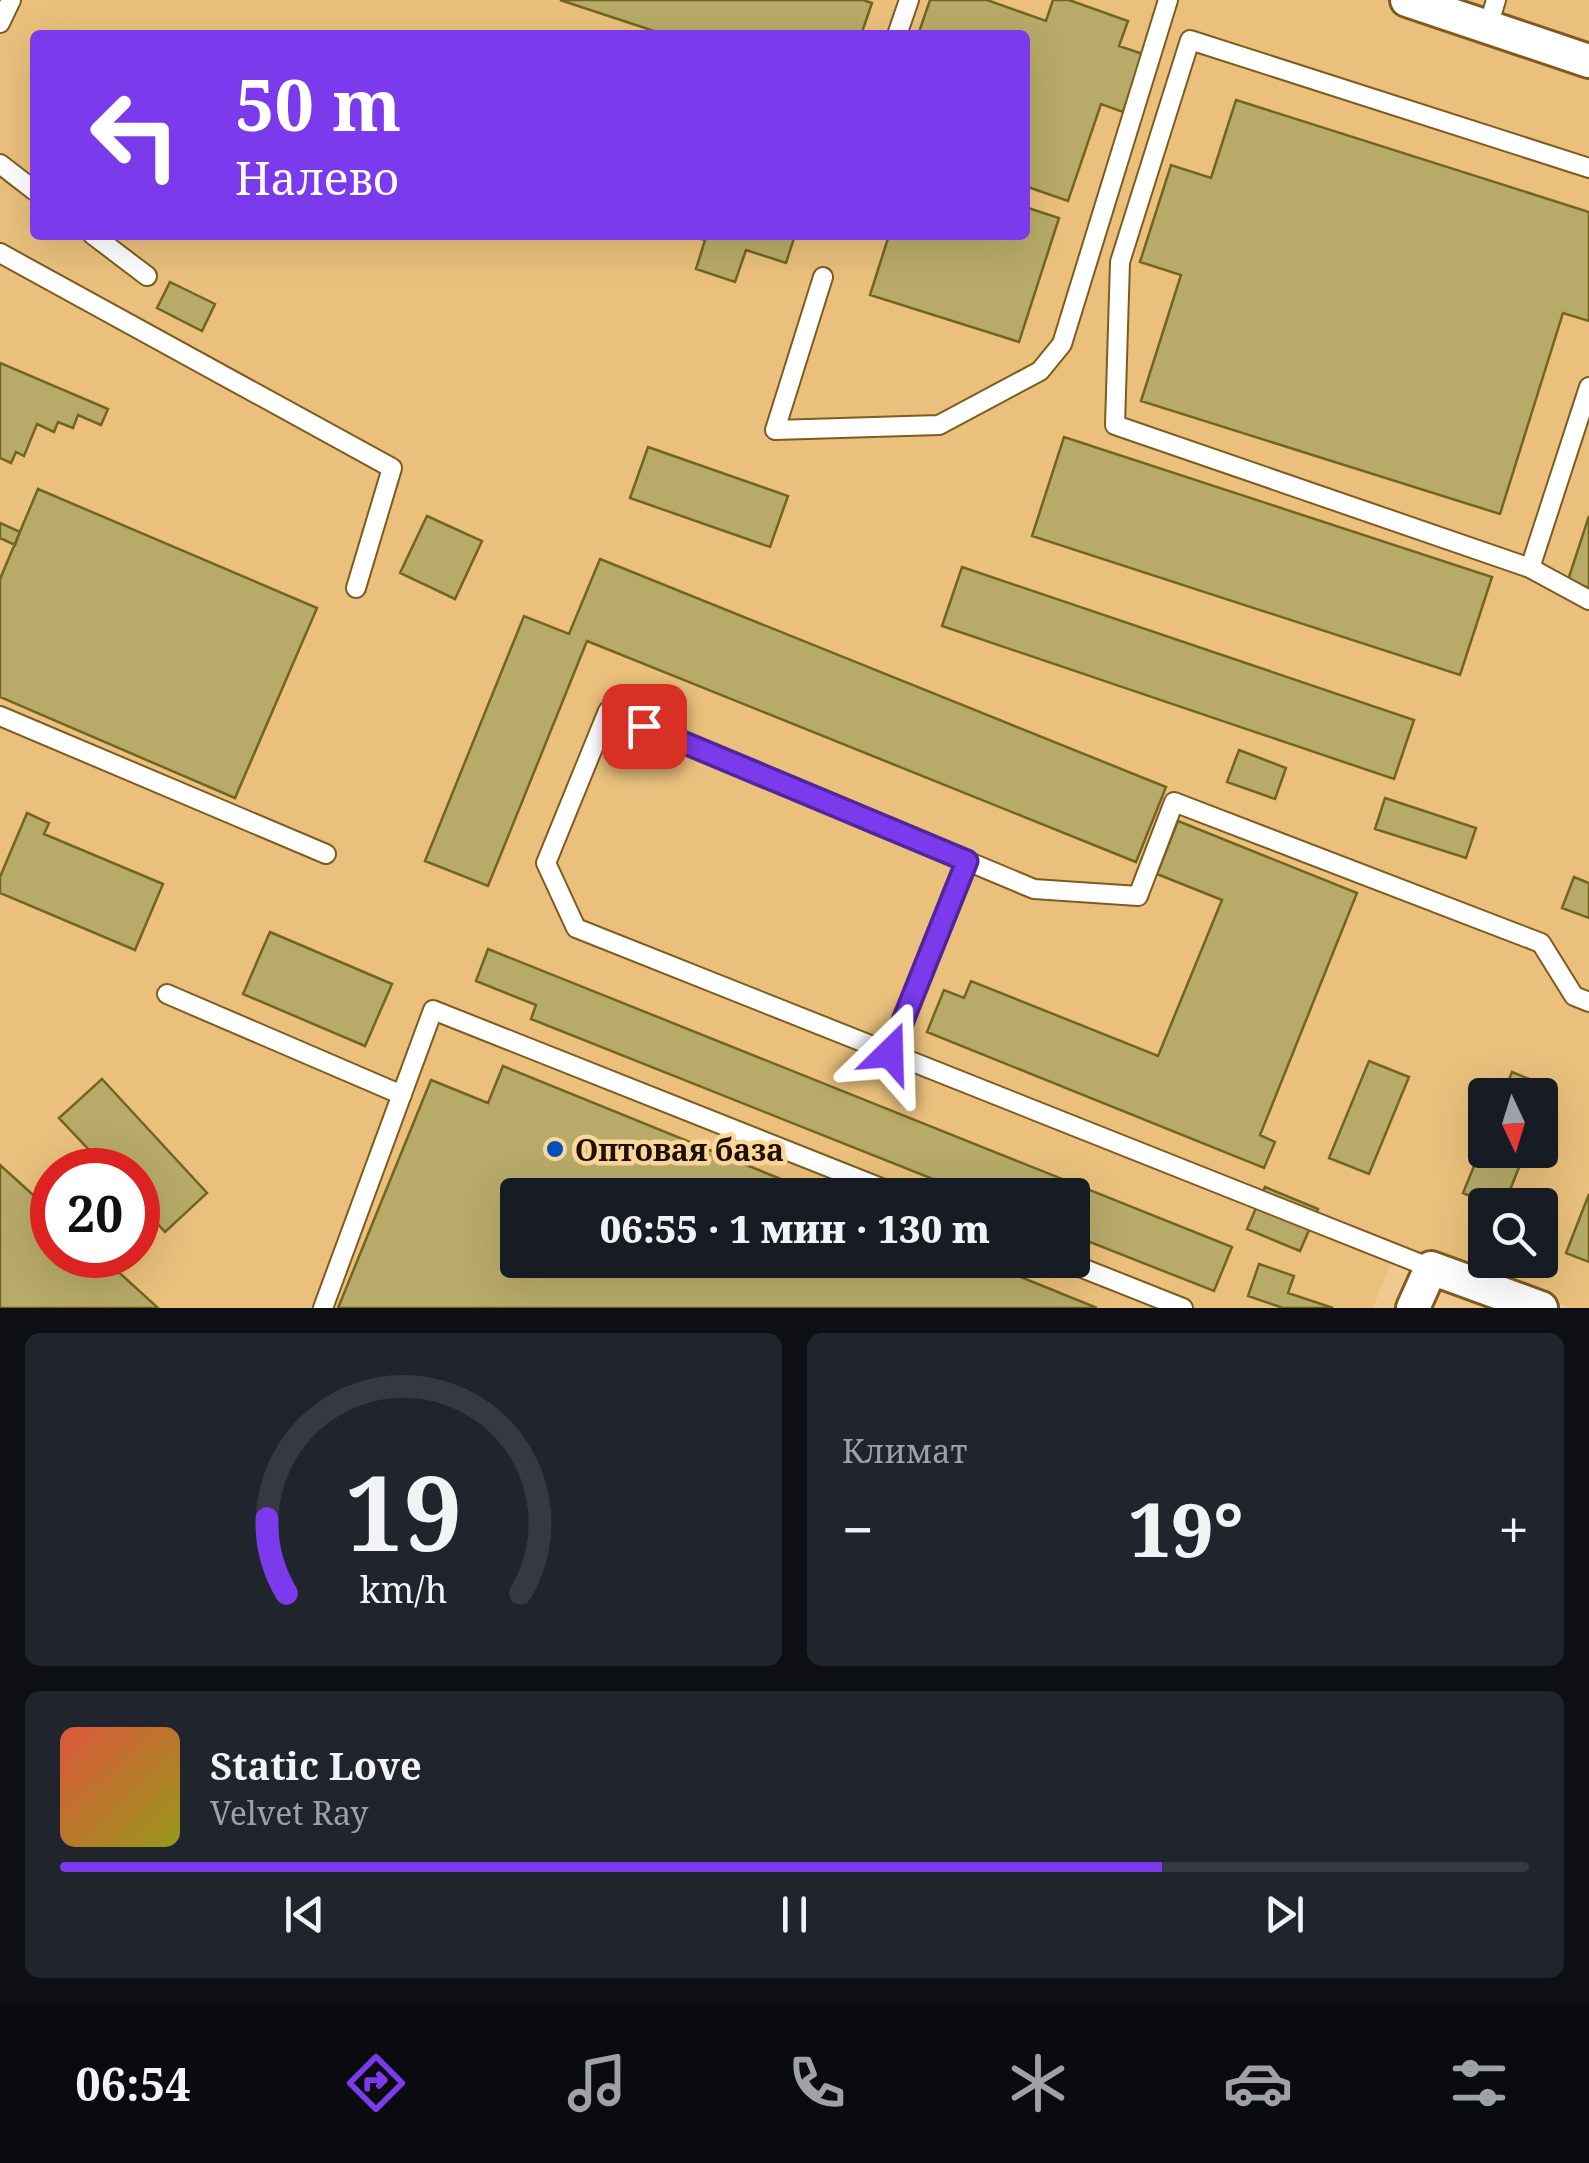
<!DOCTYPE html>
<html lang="ru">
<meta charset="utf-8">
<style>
body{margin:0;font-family:"Noto Serif",serif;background:#20242c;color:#f1f3f6;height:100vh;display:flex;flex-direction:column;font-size:38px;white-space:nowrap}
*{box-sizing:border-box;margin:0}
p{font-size:32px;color:#9ea1a6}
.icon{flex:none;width:55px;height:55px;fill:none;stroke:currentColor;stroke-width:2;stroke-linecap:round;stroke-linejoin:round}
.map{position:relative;height:1308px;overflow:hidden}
.drawer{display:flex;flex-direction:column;gap:25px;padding:25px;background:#0d0f14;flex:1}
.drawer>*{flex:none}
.guide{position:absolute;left:30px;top:30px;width:1000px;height:210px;border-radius:10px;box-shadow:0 10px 40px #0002;background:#7c3aed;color:#fff;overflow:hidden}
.needle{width:65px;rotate:176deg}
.buttons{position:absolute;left:1468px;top:1078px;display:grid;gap:20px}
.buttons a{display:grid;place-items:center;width:90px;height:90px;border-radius:10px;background:#171b24;box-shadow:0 10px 40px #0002;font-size:50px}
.speed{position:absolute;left:30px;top:1148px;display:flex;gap:20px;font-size:50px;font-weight:700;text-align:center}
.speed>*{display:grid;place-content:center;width:130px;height:130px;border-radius:50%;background:#171b24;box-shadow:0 10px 40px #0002;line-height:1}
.speed .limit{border:15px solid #d22;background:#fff;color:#111}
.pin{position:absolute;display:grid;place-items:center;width:85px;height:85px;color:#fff;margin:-42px;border-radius:20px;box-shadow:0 5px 15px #0006}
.me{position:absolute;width:110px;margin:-55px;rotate:22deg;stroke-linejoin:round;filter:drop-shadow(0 0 8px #0008)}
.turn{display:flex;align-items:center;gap:35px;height:210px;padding:0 40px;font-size:45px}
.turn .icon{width:130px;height:130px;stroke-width:2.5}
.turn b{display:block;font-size:70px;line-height:85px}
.big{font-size:75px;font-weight:800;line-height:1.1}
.drawer .tile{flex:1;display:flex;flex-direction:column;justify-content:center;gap:15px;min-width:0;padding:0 35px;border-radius:15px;background:#20242c}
.drawer .dial{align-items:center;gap:0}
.dial svg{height:260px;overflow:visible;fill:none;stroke:#363941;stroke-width:7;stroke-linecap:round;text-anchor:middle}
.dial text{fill:#f1f3f6;stroke:none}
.song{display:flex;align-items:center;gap:30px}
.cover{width:120px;height:120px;border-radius:15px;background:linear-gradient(135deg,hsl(10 70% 55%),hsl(60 70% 35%))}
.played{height:10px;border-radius:5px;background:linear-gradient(90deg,#7c3aed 75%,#363941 75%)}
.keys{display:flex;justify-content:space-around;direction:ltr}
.heat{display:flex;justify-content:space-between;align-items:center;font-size:55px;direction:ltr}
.drawer .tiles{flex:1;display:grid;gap:25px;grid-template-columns:1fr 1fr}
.tile:last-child{grid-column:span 2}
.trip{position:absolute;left:500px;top:1178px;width:590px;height:100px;border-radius:10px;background:#171b24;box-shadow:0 10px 40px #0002;font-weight:800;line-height:100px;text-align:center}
.tab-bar{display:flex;height:160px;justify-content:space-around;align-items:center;background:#090b0e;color:#9ea1a6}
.tab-bar .icon{width:70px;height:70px}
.tab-bar .active{color:#7c3aed}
.tab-bar b{font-size:45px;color:#f1f3f6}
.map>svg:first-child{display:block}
.built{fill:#eac07c;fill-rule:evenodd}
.building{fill:#b8ab69;stroke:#716521;stroke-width:2.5}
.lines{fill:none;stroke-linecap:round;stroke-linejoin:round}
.service-casing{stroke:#7d5c1e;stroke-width:22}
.minor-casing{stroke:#7d5c1e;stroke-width:38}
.service{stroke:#fff;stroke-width:18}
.minor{stroke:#fff;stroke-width:32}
.route-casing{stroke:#51269a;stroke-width:25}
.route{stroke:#7c3aed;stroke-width:18}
.poi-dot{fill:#0051bb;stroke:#fcd69a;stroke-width:4}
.labels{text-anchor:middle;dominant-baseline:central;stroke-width:9;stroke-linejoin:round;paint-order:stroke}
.poi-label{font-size:30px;font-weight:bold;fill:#1f1100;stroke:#fcd69a;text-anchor:start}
</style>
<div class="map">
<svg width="1589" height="1308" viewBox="0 0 1589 1308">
<rect width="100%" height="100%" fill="#efc98d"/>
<path class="built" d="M0,0h1589v1308h-18l-173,-63 -25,63h-1373zM35,35h990v200h-990zM1485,1095h55v55h-55zM52,1170h86v85h-86zM518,1195h554v65h-554zM1485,1205h55v55h-55z"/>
<path class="building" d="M560,0h303l9,3 -11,32h-195z
M930,0h57l59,21 7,-21h16l59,21 -9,25 24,8 -20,58 -22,-8 -33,97 -43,-15v-151h-107z
M1236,100l353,112v109l-26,-8 -63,201 -359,-113 40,-126 -41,-13 31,-97 40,13z
M1025,207l34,11 -40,124 -149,-47 19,-60h136z
M699,235h96l-9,28 -40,-13 -11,32 -39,-13 9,-29 -7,-2z
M170,282l45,22 -13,27 -45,-23z
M0,363l108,46 -7,16 -23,-10 -5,13 -15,-6 -4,10 -17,-8 -13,32 -8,-4 -5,11 -11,-5z
M1064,437l428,140 -32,98 -428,-139z
M648,447l140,49 -18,51 -140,-49z
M38,489l279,119 -82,190 -235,-101v-118z
M427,516l55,25 -27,58 -55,-26z
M1589,516v72l-21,-8z
M0,523l20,9 -5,13 -15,-7z
M600,559l566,228 -30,75 -549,-221 -99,245 -63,-25 99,-245 45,18z
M962,567l452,153 -20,59 -452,-153z
M1239,750l47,18 -11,31 -48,-17z
M1385,798l91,30 -10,30 -91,-29z
M27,813l22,10 -5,11 119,50 -28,66 -135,-57v-16z
M1178,821l179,72 -97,242 15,7 -11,26 -337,-136 17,-42 20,8 7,-17 187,75 64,-156 -65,-26z
M1574,877l15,6v35l-27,-10z
M270,932l122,52 -27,62 -122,-52z
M488,949l744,298 -18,44 -142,-56v-40h-99l-442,-176 5,-14 -60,-24z
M1369,1061l40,16 -40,97 -40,-16z
M503,1066l317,129h-302v65h461l118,48h-759l93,-228 57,23z
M1512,1072l39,16 -11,28v-21h-37z
M102,1079l105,114 -42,39 -27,-30v-32h-30l-49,-52z
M1485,1139v11h41l-22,55h-12l-29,-12z
M0,1165l52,47v43h48l58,53h-158z
M1265,1187l53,22 -18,42 -53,-22z
M1589,1194v68l-23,-9z
M1259,1264l35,12 -6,17 45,15h-50l-35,-12z"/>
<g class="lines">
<defs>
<path id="service" d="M0,23l11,-23
M1488,27l8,-27
M897,35l12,-35
M0,164l35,27
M1589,168l-399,-128 -70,222 -5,163 415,143 59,-181
M93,235l54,41
M0,253l392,215 -36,120
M823,277l-48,153 164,-5 101,-54 22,-27 106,-344
M1530,568l59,32
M0,716l326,138
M167,994l235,101
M890,1053l77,-192
M1062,1260l121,48
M1431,1268l-855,-340 -30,-65 62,-152 426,178 104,7 36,-94 367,141 33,53 15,6
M323,1308l110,-298 466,185"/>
<path id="minor" d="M1407,0l182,61
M1413,1308l18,-40 110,40"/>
</defs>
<use href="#service" class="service-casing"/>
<use href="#minor" class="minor-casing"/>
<use href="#service" class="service"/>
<use href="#minor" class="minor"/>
</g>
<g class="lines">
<defs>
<path id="route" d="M644,726l323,135 -77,192"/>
</defs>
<use href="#route" class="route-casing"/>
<use href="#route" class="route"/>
</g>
<circle class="poi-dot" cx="555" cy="1149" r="10"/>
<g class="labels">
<g class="poi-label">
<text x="575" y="1149">Оптовая база</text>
</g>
</g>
</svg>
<div class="buttons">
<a><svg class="needle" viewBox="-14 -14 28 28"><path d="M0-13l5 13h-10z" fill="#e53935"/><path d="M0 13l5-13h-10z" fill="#9ea1a6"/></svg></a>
<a><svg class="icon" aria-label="search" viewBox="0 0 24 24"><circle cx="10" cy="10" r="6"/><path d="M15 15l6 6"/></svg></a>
</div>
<div class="speed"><div class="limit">20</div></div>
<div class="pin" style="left:644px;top:726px;background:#d93025"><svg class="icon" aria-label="arrive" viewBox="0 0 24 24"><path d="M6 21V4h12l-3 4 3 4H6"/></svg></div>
<svg class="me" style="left:890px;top:1053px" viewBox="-20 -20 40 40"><path d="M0-17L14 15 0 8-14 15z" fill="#7c3aed" stroke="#fff" stroke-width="4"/></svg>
<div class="trip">06:55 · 1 мин · 130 m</div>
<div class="guide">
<div class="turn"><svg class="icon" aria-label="left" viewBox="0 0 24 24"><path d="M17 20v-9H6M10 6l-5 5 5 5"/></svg><div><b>50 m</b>Налево</div></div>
</div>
</div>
<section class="drawer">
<div class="tiles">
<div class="tile dial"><svg viewBox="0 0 100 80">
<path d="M14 69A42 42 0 1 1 86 69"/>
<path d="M14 69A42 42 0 0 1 8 46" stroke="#7c3aed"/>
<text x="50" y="56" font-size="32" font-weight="700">19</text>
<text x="50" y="72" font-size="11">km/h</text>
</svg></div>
<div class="tile"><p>Климат</p>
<div class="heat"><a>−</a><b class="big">19°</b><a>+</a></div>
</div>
<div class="tile">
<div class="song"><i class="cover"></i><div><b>Static Love</b><p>Velvet Ray</p></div></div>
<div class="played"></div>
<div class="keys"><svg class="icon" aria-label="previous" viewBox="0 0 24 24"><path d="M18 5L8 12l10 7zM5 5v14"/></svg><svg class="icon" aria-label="pause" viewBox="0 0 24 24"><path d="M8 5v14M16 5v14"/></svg><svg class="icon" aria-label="next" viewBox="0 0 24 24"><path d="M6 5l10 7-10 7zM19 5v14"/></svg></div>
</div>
</div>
</section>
<nav class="tab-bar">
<b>06:54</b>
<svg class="icon active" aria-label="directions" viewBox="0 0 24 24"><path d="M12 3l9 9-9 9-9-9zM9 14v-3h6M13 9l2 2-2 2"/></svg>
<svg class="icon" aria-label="music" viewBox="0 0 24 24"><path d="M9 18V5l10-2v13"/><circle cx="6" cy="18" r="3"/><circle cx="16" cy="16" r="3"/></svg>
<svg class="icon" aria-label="phone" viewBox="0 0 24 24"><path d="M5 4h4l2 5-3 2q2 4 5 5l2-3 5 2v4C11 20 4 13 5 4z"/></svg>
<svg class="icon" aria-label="climate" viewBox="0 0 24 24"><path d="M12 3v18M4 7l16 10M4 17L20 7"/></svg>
<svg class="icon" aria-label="car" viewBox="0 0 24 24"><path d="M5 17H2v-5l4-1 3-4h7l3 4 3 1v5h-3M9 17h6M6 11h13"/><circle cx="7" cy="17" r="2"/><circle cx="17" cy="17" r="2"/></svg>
<svg class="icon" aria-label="filters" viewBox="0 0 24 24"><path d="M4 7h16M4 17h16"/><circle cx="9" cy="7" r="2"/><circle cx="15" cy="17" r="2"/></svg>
</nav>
